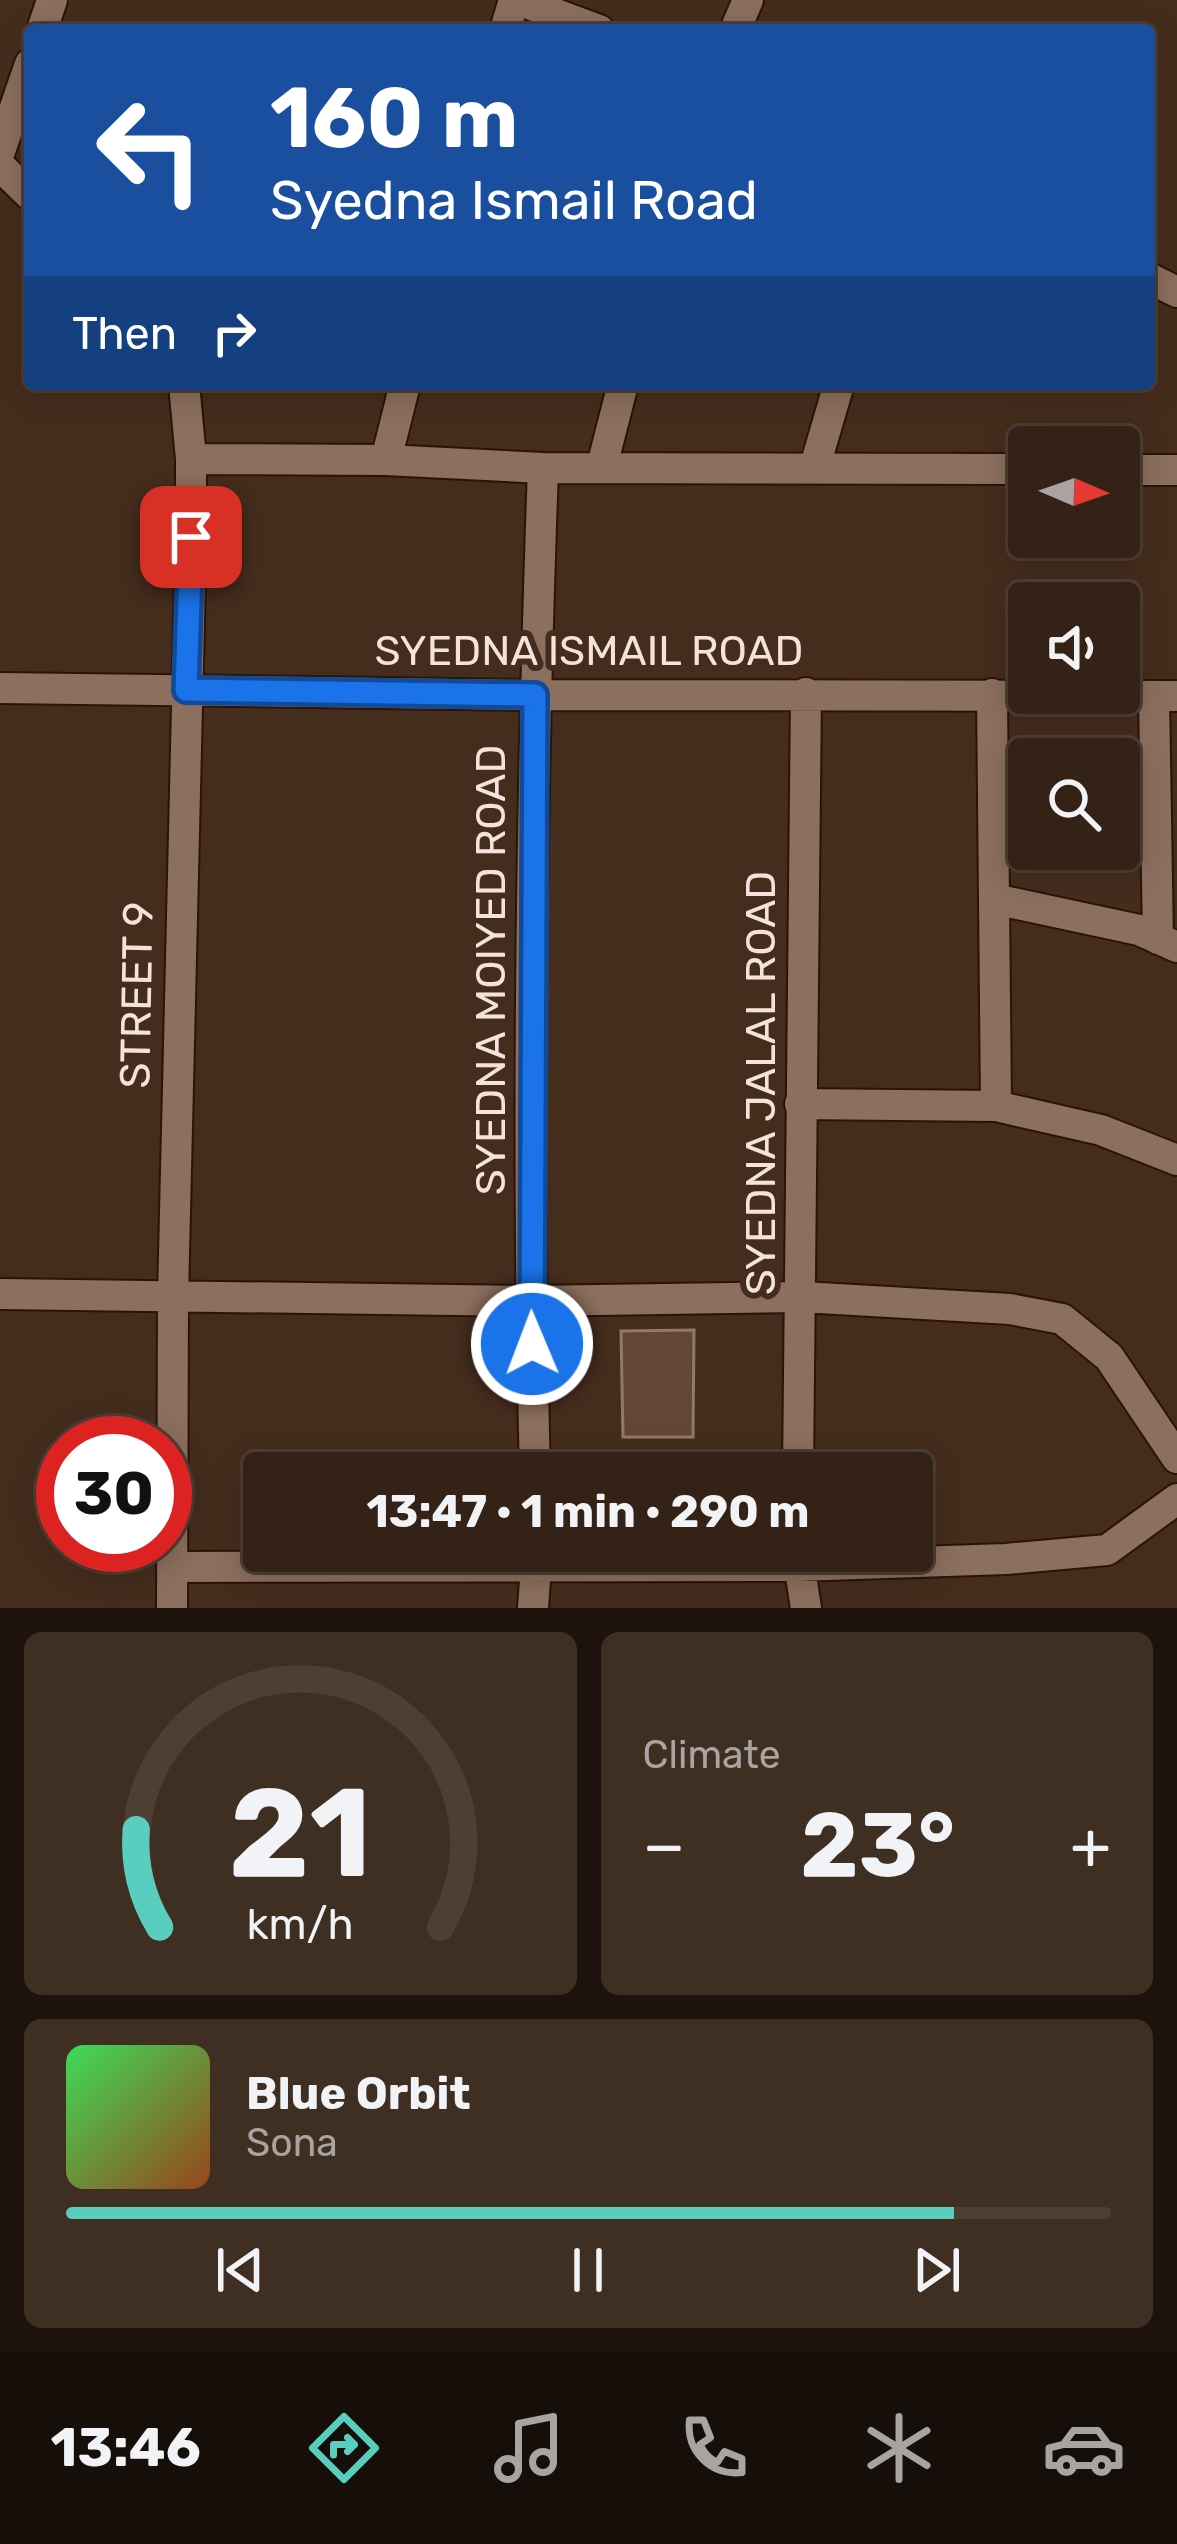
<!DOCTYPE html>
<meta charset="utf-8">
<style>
body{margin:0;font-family:Rubik,sans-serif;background:#3f2f23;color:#f1f3f6;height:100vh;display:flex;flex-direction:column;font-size:45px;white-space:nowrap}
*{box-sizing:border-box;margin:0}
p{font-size:39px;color:#a9a4a1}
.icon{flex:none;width:66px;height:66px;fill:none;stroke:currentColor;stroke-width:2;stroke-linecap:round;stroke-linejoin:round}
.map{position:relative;height:1608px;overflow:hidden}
.panel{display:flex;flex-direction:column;gap:24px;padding:24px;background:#1d130c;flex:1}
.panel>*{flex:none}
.banner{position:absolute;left:24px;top:24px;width:1131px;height:366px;border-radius:12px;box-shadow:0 6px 30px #0003,0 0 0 3px #4e3f35;background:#1a4fa0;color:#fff;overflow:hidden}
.needle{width:78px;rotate:92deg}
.buttons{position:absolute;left:1008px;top:426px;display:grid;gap:24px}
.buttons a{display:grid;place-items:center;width:132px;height:132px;border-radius:12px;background:#342216;box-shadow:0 6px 30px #0003,0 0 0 3px #4e3f35;font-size:60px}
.speed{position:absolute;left:36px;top:1416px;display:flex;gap:24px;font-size:60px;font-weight:700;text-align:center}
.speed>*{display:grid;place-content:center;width:156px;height:156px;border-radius:50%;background:#342216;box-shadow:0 6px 30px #0003,0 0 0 3px #4e3f35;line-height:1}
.speed .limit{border:18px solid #d22;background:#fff;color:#111}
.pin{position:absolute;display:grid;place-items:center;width:102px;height:102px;color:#fff;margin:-51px;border-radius:24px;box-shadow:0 6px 18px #0006}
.me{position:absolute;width:132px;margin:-66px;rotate:359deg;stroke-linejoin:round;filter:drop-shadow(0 0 9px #0008)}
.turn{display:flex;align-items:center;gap:42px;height:252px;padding:0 48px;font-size:54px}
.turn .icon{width:156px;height:156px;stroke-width:2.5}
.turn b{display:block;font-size:84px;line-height:102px}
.then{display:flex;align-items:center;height:114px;padding:0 48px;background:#0003;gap:24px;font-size:45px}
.big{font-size:90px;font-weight:700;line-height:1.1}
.panel .widget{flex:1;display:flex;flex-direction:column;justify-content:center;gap:18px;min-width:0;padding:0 42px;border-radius:18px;background:#3f2f23}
.panel .dial{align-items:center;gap:0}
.dial svg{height:312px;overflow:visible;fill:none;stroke:#4e3f35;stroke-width:7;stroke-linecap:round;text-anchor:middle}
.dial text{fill:#f1f3f6;stroke:none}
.song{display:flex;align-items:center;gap:36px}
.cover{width:144px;height:144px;border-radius:18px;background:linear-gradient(135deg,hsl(130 70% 55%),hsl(20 70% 35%))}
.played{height:12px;border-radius:6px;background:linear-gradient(90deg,#59cebf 85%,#4e3f35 85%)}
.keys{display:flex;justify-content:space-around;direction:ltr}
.heat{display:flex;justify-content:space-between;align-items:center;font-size:66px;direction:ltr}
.panel .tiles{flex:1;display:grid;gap:24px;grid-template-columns:1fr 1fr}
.widget:last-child{grid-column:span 2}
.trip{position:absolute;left:243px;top:1452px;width:690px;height:120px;border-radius:12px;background:#342216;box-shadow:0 6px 30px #0003,0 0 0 3px #4e3f35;font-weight:700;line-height:120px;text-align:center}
.tabs{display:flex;height:192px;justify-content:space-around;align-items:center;background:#150e09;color:#a9a4a1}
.tabs .icon{width:84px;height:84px}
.tabs .on{color:#59cebf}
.tabs b{font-size:54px;color:#f1f3f6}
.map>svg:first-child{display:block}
.building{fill:#624737;stroke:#957867;stroke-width:3}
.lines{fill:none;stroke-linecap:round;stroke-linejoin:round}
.minor-casing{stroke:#2b1406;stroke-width:34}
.minor{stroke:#8c6f5e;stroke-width:30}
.route-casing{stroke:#114b97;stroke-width:30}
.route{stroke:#1a73e8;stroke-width:21}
.labels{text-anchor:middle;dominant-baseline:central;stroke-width:12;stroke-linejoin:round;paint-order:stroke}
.street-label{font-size:42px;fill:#f4e3da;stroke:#452d1d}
</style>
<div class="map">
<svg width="1177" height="1608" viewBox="0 0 1177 1608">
<rect width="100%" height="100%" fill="#452d1d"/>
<path class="building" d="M694,1330l-1,107h-70l-2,-106z"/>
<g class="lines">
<defs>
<path id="minor" d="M518,0l81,30
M42,30l10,-30
M505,30l9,-30
M735,30l13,-30
M0,151l30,-87
M0,166l30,29
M1149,278l28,14
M191,459l195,1 157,8 486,1
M386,460l19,-76
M602,466l21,-82
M815,466l24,-82
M1119,470h58
M0,688l535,7 642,1
M992,694l4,412
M1154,696l4,243
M994,899l145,31 38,17
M800,1104l196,2 105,24 76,30
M0,1294l530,7 272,-4 208,12 52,10 47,38 68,101
M535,1473c-9,-335 -4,-670 8,-1005
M798,1473l8,-780
M797,1551l9,57
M172,1567l625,-1 209,-7 101,-9 70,-51
M172,1608l1,-311 18,-760v-78l-7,-75
M533,1608l4,-57"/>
</defs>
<use href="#minor" class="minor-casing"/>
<use href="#minor" class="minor"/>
</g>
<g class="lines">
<defs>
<path id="route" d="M191,537l-5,153 349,5 -3,649"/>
</defs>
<use href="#route" class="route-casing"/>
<use href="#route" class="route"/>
</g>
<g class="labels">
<g class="street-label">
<text x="589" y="651">SYEDNA ISMAIL ROAD</text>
<text transform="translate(491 970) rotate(-90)">SYEDNA MOIYED ROAD</text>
<text transform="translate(137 995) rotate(-89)">STREET 9</text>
<text transform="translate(761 1083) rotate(-90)">SYEDNA JALAL ROAD</text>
</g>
</g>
</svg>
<div class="buttons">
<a><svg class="needle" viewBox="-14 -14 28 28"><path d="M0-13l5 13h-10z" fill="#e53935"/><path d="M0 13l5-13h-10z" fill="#a9a4a1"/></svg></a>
<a><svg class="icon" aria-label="sound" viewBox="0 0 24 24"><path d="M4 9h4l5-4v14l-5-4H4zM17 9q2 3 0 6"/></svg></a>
<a><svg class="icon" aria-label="search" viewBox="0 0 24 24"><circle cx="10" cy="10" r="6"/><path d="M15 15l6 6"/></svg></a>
</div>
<div class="speed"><div class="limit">30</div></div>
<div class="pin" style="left:191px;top:537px;background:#d93025"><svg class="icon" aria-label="arrive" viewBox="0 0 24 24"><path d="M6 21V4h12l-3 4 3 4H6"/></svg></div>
<svg class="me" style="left:532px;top:1344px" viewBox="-20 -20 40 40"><circle r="17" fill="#1a73e8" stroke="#fff" stroke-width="3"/><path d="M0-11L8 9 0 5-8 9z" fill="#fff"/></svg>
<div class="trip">13:47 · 1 min · 290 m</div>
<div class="banner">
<div class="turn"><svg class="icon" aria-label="left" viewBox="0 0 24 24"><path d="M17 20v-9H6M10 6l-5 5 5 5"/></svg><div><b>160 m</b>Syedna Ismail Road</div></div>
<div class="then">Then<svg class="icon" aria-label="right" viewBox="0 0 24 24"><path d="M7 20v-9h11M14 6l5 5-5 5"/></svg></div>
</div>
</div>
<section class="panel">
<div class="tiles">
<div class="widget dial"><svg viewBox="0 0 100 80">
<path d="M14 69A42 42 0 1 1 86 69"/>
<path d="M14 69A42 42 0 0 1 8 44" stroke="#59cebf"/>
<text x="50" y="56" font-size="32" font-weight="700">21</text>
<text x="50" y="72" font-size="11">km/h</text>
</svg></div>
<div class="widget"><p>Climate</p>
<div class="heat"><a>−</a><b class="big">23°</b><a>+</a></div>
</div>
<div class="widget">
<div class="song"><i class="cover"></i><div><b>Blue Orbit</b><p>Sona</p></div></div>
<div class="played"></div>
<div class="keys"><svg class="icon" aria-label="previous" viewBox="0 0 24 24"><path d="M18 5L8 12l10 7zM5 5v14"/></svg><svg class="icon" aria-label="pause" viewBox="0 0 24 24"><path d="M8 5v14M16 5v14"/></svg><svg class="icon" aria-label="next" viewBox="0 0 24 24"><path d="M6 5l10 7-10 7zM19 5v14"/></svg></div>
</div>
</div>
</section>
<nav class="tabs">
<b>13:46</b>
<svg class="icon on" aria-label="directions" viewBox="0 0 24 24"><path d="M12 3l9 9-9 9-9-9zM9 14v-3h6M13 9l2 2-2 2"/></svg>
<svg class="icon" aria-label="music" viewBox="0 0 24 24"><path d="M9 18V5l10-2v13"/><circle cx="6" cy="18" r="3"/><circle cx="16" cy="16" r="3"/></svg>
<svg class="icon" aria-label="phone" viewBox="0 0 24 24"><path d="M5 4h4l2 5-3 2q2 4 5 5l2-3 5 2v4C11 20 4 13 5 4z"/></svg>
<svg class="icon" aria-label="climate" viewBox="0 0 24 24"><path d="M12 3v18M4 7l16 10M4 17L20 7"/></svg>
<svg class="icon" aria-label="car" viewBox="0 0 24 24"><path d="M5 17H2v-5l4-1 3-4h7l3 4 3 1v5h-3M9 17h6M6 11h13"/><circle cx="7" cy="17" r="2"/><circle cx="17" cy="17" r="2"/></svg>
</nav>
